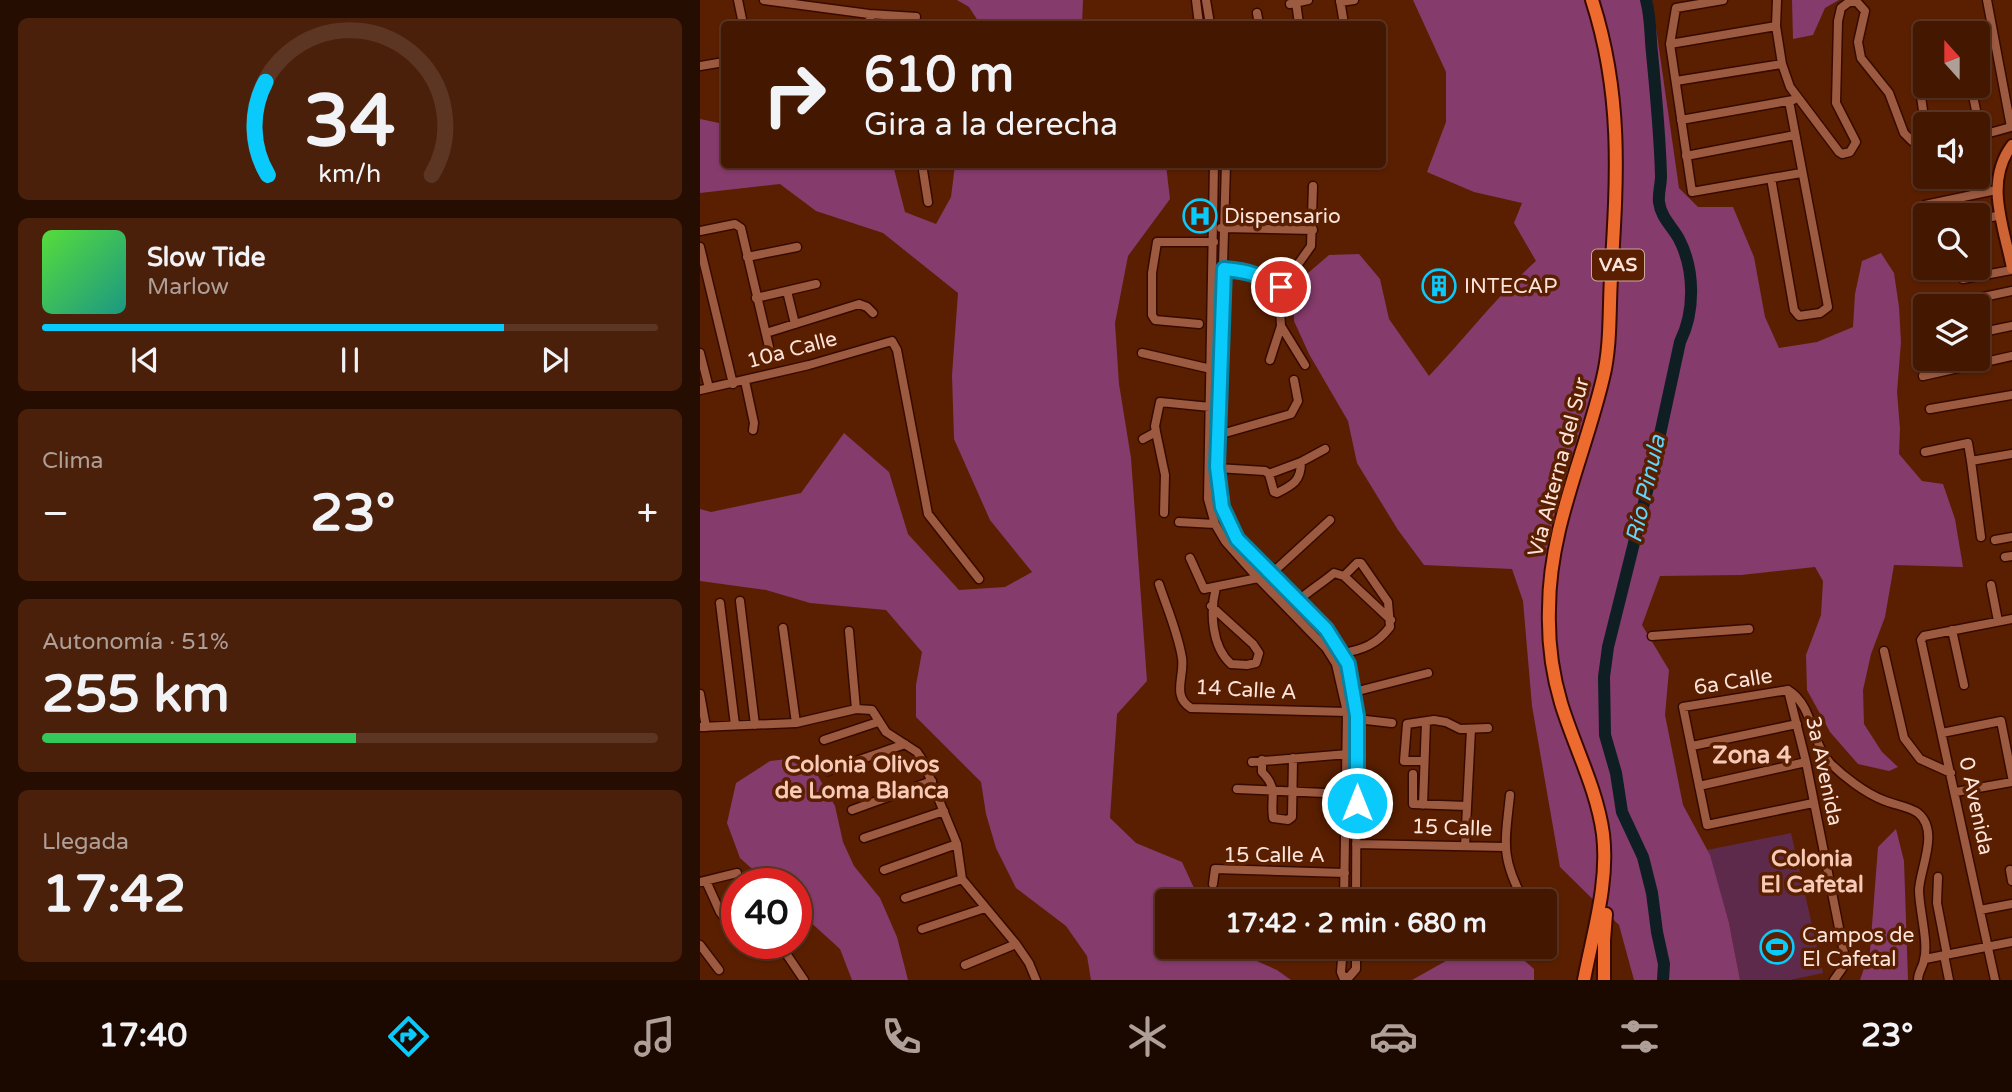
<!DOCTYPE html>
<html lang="es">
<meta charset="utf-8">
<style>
body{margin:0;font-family:"Varela Round",sans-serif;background:#4b200b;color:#f1f3f6;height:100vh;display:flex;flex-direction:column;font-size:26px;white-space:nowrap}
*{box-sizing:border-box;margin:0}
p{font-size:23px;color:#af9f99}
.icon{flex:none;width:38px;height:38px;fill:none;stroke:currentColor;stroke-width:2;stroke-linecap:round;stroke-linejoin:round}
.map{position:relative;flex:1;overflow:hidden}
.drawer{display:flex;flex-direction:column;gap:18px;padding:18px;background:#250d01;width:700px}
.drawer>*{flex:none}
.top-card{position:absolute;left:21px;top:21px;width:665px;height:147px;border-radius:7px;box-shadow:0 2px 5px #0004,0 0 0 2px #5c3623;background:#441701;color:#f1f3f6;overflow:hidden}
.needle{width:46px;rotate:339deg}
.buttons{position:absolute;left:1213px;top:21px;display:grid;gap:14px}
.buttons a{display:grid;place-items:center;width:77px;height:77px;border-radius:7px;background:#441701;box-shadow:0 2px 5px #0004,0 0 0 2px #5c3623;font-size:35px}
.speed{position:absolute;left:21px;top:868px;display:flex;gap:14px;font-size:35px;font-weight:700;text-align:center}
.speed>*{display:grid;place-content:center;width:91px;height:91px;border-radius:50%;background:#441701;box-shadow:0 2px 5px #0004,0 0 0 2px #5c3623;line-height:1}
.speed .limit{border:10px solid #d22;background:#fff;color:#111}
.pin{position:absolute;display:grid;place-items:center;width:60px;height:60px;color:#fff;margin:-30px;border:4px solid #fff;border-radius:50%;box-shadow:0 2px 7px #0007}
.me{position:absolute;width:77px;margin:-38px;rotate:0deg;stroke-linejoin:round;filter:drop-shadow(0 0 5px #0008)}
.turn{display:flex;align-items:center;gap:24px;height:147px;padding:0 28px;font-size:32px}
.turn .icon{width:91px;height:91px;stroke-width:2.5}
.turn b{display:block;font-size:49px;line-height:60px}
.big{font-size:52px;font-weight:800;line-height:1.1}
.drawer .widget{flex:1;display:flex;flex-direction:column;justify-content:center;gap:10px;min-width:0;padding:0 24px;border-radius:10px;background:#4b200b}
.drawer .dial{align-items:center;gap:0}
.dial svg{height:182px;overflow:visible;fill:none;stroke:#5c3623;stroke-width:7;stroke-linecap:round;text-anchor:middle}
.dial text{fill:#f1f3f6;stroke:none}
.song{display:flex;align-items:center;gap:21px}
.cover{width:84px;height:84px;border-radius:10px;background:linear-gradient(135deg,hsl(110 70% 55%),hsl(170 70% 35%))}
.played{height:7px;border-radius:4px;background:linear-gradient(90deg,#09cafa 75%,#5c3623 75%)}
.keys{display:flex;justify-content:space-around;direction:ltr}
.heat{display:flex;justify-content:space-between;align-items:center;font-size:38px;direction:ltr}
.charge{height:10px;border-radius:5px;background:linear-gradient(90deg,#34c759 51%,#5c3623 0)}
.trip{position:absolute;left:455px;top:889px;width:402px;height:70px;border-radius:7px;background:#441701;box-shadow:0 2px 5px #0004,0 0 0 2px #5c3623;font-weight:800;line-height:70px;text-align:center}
.dock{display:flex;height:112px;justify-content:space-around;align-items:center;background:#1b0900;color:#af9f99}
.dock .icon{width:49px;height:49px}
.dock .active{color:#09cafa}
.dock b{font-size:32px;color:#f1f3f6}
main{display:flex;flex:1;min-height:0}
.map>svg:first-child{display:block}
.green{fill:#5e2a4c}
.forest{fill:#853b6b}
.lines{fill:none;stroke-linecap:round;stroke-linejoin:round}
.river{stroke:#0e1e23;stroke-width:12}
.minor-casing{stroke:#370a00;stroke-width:11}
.major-casing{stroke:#370a00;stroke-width:14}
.highway-casing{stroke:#370a00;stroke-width:16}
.minor{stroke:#9c5a40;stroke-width:8}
.major{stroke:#cd6436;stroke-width:10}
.highway{stroke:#ed6b2f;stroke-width:12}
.route-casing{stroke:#0683a2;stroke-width:18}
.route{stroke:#09cafa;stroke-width:12}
.labels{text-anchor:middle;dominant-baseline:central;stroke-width:7;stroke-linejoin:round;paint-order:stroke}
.shield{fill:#5a1f01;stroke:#cba99a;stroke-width:2}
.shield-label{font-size:19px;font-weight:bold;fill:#fce4db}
.poi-label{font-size:21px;fill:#fce4db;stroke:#5a1f01;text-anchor:start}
.street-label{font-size:21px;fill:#fce4db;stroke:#5a1f01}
.water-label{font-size:23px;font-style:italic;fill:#5fd6fc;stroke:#5a1f01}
.neighbourhood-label{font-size:23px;font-weight:bold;fill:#f7cab8;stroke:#5a1f01}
.quarter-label{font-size:24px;font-weight:bold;fill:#f7cab8;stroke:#5a1f01}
</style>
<main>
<section class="drawer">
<div class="widget dial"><svg viewBox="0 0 100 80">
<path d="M14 69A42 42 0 1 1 86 69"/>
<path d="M14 69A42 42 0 0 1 13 28" stroke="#09cafa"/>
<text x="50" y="56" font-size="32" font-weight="700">34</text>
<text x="50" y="72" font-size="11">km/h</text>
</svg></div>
<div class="widget">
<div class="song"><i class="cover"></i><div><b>Slow Tide</b><p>Marlow</p></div></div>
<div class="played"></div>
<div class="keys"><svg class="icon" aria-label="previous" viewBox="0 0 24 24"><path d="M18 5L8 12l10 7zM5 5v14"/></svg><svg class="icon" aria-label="pause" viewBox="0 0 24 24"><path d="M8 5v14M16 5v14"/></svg><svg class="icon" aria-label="next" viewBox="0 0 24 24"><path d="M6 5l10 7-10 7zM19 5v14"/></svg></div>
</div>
<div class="widget"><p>Clima</p>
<div class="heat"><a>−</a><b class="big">23°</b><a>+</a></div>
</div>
<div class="widget"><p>Autonomía · 51%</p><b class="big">255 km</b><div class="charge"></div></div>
<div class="widget"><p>Llegada</p><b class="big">17:42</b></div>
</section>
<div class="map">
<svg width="1312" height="980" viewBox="0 0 1312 980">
<rect width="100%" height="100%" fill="#5a1f01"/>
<path class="green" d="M1091,833l32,140 -33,7h-50l-11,-57 -22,-73z"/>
<path class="forest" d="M257,0h126l-1,24h-102l-11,-17z
M713,0h239l27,188 19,19h35l21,50 11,60 14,31 38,-6 36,-15 2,-33 7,-33 19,-8 13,20 5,34 2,35 -4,50 3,37 -1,25 23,27 21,3 12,35 8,48 -69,-2 -9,52 -14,37 -8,36 1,34 18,28 16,15 -9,4 -31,-7 -28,-32 -23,-42 -1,-35 15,-40 2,-34 -8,-14 -74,8 -81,1 -18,49 27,45 -4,45 18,90 27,50 19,68 11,57h-106l-15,-55 -59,-58 -28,-161 -9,-105 -11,-32 -88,-4 -26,-35 -41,-67 -9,-42 -39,-67 -15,-33v-36l35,-30 30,-1 21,25 9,40 40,57c36,-38 68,-80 107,-115l-22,-38 8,-20 -48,-11 -47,-20 19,-50v-50z
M1092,0h47l-14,8 -12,27 -20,4z
M0,119l24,5v40l169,1 12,47 31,12 15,-27 4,-32h211l4,34 -42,57 -13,67 4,61 12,74 16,223 -30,33 -7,104 26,25 46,19 18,39h-33v46h58l52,23 14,10h-200l-4,-24 -21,-30 -50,-38 -20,-40 -10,-34 -5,-32 -65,-65v-32l6,-33 -36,-42 -76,-7 -44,-13 -66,-9v-72l11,3 90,-19 43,-60 45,39 19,62 51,56 46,-3 27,-15 -42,-52 -36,-81 -2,-64 6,-82 -75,-60 -67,-22 -36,-27 -80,9z
M88,759l30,17 17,30 8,36 11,24 26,32 17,39 11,43h-56l-12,-31 -44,-40v-25h-27l-29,-26 -13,-35 9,-40 34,-22z
M1196,829l8,32 4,119h-48l10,-29 8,-104z
M800,947h9l25,22v11h-122l41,-23z"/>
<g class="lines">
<path class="river" d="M946,0c5,18 4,35 6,53 4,41 8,82 9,123 0,9 -3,18 -2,26 2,16 13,24 20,37 16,31 16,73 1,103l-28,129 -44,176 -4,30 1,58 11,38 6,39 21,45 9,36 5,39 7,32 -1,16"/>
<defs>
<path id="minor" d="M38,0l5,24
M64,0l105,14 47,3
M496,0l3,24
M506,0l4,24
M640,0l4,24
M1023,0l-47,8 -6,36 22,148 109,-19
M1077,0l-1,26 6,38 8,23 49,65 3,2 8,-2 6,-10 -20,-39 2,-82 3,-13 8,-6h8l8,9 -7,31 3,16 28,35 15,40 8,8h6l6,-5 1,-7
M1287,0l24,127
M596,2l3,22
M640,2l14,-2
M590,4l18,-4
M557,13l2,11
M169,14l2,10
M970,44l106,-18
M0,66l24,-4
M1225,71l-6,11 6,43
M976,81l106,-17
M1271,86l7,34 6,12h9l18,-5
M1234,93l37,-6
M981,120l112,-20
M1253,124l25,-4
M986,156l109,-21
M222,164l6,38
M514,164l-6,335 7,25 10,17 33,37 68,70 10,16 11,48 -3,189
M526,164l-9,304 5,39 15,32 89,90 22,35 9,52 -1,185
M1071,178l23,132 5,6 21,-3 8,-6 -39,-206
M1225,205l71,-15
M1278,220l23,-5
M521,228l92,2
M0,231l35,-7 6,4 28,119
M0,247l33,137
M47,257l50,-10
M524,269c24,2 37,5 55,22
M1263,279l49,-9
M87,291l8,33
M56,298l60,-14
M1241,306l71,-15
M1219,311l6,-1
M499,324l-44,-4 -3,-5v-42l5,-31h57
M581,326l24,39
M66,333l93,-29 8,3 6,6
M1278,333l34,-7
M0,353l9,35
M442,353l69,16
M570,360l11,-34 -2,-35 32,-45 2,-60
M1223,376l89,-20
M45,381l9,42 -1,7
M0,390l109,-25 83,-24 5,9 31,164 51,65
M1230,409l82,-14
M456,432l9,43 -1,38
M518,435l73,-21 7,-13 -4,-21
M443,439l13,-7 -1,-6 5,-24 50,5
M1225,452l43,-9 3,18 41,-7
M1271,461l10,76
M517,468l48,3 4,3 5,18 3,1c16,-8 24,-12 24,-31
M569,474l32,-12 24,-13
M479,522l36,2
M1295,540l17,-3
M1305,557l7,-1
M490,558l14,31 54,-11
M570,575l60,-55
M644,576l47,44
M459,584c8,24 19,49 23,74 3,18 -11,38 9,50l156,4
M1291,585l7,36
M40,601l15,124
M598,601c12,-11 23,-17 36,-28l10,3 13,-13h4l27,39 2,25c-13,17 -27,23 -48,26
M20,603l15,122
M511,606l42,38 6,9 -3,10 -9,2 -16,-1c-20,-18 -21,-53 -15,-77
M83,628l13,95
M1252,630l12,55
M149,631l7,78
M952,636l97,-7
M1184,651l20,87 16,21 31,14
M1088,690c26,16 22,51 42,73 13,13 35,30 53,37 11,5 25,6 35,13 22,18 2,55 1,77 0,19 10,53 5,70 -1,7 -6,12 -6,20
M1088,690l-105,17 24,118 106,-22
M1088,690l18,72 40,201 -12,17
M654,692l74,-19
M0,694l6,33
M657,719l35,4
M0,727l96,-4 60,-14 16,1 14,22 31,20 6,9 34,83 5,35 54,65 13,19 7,17
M1242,733l59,-12 11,56
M124,740l54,-18
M992,746l105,-22
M562,760v12c17,17 8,25 11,46l15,2 4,-3 1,-59
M723,761h-19l3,-37 27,-4 12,2 14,7 28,-1
M552,762l96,-8
M128,771l77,-27
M713,774v30l53,2
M999,786l107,-24
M537,789l110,5
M1256,792l56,-10
M810,795c-5,48 -10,62 14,106
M657,803l21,2
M723,805l3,-83
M152,810l80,-29
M164,838l80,-27
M656,844l148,3
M765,846l6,-117
M184,870l73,-26
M1310,870l2,11
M1238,877l-1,26 10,52
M6,881l14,31 17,22
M0,882l37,-9
M513,884l2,-15 130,4
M205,898l57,-19
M1280,910l32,-6
M222,929l63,-21
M79,943l25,37
M0,945l19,25
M643,947l-2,25 2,5h6l7,-8v-22
M1244,955l5,25
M1225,959l87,-17
M265,965l51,-21
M1295,980l-74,-340 3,-4 88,-17"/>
<path id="major" d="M1312,145c-28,37 -8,82 0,123"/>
<path id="highway" d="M884,980c9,-48 25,-97 19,-146 -6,-45 -29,-88 -42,-131 -9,-30 -13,-63 -12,-94 0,-81 36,-154 54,-231 8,-32 6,-68 8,-100 6,-99 12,-182 -19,-278
M904,980v-40l2,-26"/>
</defs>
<use href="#minor" class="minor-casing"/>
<use href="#major" class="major-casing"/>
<use href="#highway" class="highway-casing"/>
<use href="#minor" class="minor"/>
<use href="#major" class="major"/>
<use href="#highway" class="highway"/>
</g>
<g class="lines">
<defs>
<path id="route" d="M581,287l-2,4c-18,-17 -31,-20 -55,-22l-7,198 5,40 15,32 89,90 22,35 9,52v87"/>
</defs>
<use href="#route" class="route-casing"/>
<use href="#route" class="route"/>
</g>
<defs>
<symbol id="hospital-ring" viewBox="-11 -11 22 22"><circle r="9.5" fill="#5a1f01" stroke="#09cafa" stroke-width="1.5"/><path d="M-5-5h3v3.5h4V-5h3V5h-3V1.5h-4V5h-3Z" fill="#09cafa"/></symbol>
<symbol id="building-ring" viewBox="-11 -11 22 22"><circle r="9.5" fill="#5a1f01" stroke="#09cafa" stroke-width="1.5"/><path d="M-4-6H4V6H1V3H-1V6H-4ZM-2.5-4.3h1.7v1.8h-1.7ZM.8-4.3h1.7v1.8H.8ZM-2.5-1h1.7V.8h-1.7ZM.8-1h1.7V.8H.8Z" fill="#09cafa"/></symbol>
<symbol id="stadium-ring" viewBox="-11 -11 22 22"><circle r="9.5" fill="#5a1f01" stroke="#09cafa" stroke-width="1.5"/><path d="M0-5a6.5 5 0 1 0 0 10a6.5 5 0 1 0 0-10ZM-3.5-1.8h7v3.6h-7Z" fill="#09cafa"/></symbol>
</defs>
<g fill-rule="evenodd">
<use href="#hospital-ring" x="481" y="197" width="38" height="38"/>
<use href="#building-ring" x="720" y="267" width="38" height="38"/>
<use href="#stadium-ring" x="1058" y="928" width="38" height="38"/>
</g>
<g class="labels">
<rect class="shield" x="892" y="249.5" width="52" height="31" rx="5"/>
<g class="shield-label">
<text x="918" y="265">VAS</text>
</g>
<g class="poi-label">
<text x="524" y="216">Dispensario</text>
<text x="764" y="286">INTECAP</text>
<text x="1102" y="935">Campos de<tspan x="1102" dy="24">El Cafetal</tspan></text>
</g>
<g class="street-label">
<text transform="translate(92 350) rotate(-15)">10a Calle</text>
<text transform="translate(859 467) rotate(-75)">Vía Alterna del Sur</text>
<text transform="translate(1033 682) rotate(-9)">6a Calle</text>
<text transform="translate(546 690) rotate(3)">14 Calle A</text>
<text transform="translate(1124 771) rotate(78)">3a Avenida</text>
<text transform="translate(1276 806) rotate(78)">0 Avenida</text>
<text transform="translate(752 828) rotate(2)">15 Calle</text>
<text x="574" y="855">15 Calle A</text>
</g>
<g class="water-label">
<text transform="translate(946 489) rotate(-77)">Río Pinula</text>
</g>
<g class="neighbourhood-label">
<text x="162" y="765">Colonia Olivos<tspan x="162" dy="26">de Loma Blanca</tspan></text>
<text x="1112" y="859">Colonia<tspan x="1112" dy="26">El Cafetal</tspan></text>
</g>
<g class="quarter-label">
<text x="1052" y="755">Zona 4</text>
</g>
</g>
</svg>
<div class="buttons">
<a><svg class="needle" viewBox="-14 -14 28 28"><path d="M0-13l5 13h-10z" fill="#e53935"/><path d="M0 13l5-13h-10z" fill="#af9f99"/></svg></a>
<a><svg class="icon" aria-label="sound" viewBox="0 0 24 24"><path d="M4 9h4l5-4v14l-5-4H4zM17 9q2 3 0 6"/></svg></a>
<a><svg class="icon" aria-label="search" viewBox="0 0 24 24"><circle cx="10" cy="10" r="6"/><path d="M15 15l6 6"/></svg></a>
<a><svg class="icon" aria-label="layers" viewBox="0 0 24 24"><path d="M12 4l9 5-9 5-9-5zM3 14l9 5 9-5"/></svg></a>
</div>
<div class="speed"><div class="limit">40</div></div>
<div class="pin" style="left:581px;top:287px;background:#d93025"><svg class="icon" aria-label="arrive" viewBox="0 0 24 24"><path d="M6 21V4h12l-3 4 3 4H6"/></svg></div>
<svg class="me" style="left:657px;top:803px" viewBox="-20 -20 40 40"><circle r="17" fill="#09cafa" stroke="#fff" stroke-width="3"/><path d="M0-11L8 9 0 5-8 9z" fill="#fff"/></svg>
<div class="trip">17:42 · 2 min · 680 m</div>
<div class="top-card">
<div class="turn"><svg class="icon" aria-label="right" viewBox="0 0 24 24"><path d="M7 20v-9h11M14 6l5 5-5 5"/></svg><div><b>610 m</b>Gira a la derecha</div></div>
</div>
</div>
</main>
<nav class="dock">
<b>17:40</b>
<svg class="icon active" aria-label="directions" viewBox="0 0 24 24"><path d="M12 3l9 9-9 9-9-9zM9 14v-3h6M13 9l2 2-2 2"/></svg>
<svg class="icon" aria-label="music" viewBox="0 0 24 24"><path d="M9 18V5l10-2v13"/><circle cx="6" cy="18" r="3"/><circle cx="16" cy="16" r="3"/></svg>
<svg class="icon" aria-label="phone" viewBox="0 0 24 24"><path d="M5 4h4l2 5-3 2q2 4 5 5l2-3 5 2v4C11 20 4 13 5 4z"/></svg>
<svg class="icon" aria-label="climate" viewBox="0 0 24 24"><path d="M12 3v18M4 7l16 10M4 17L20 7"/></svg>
<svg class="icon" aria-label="car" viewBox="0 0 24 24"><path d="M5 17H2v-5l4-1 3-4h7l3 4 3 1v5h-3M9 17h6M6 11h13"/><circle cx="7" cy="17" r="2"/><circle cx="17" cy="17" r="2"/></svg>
<svg class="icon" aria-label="filters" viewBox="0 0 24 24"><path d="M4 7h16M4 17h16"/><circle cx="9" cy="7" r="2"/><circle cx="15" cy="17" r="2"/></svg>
<b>23°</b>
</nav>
